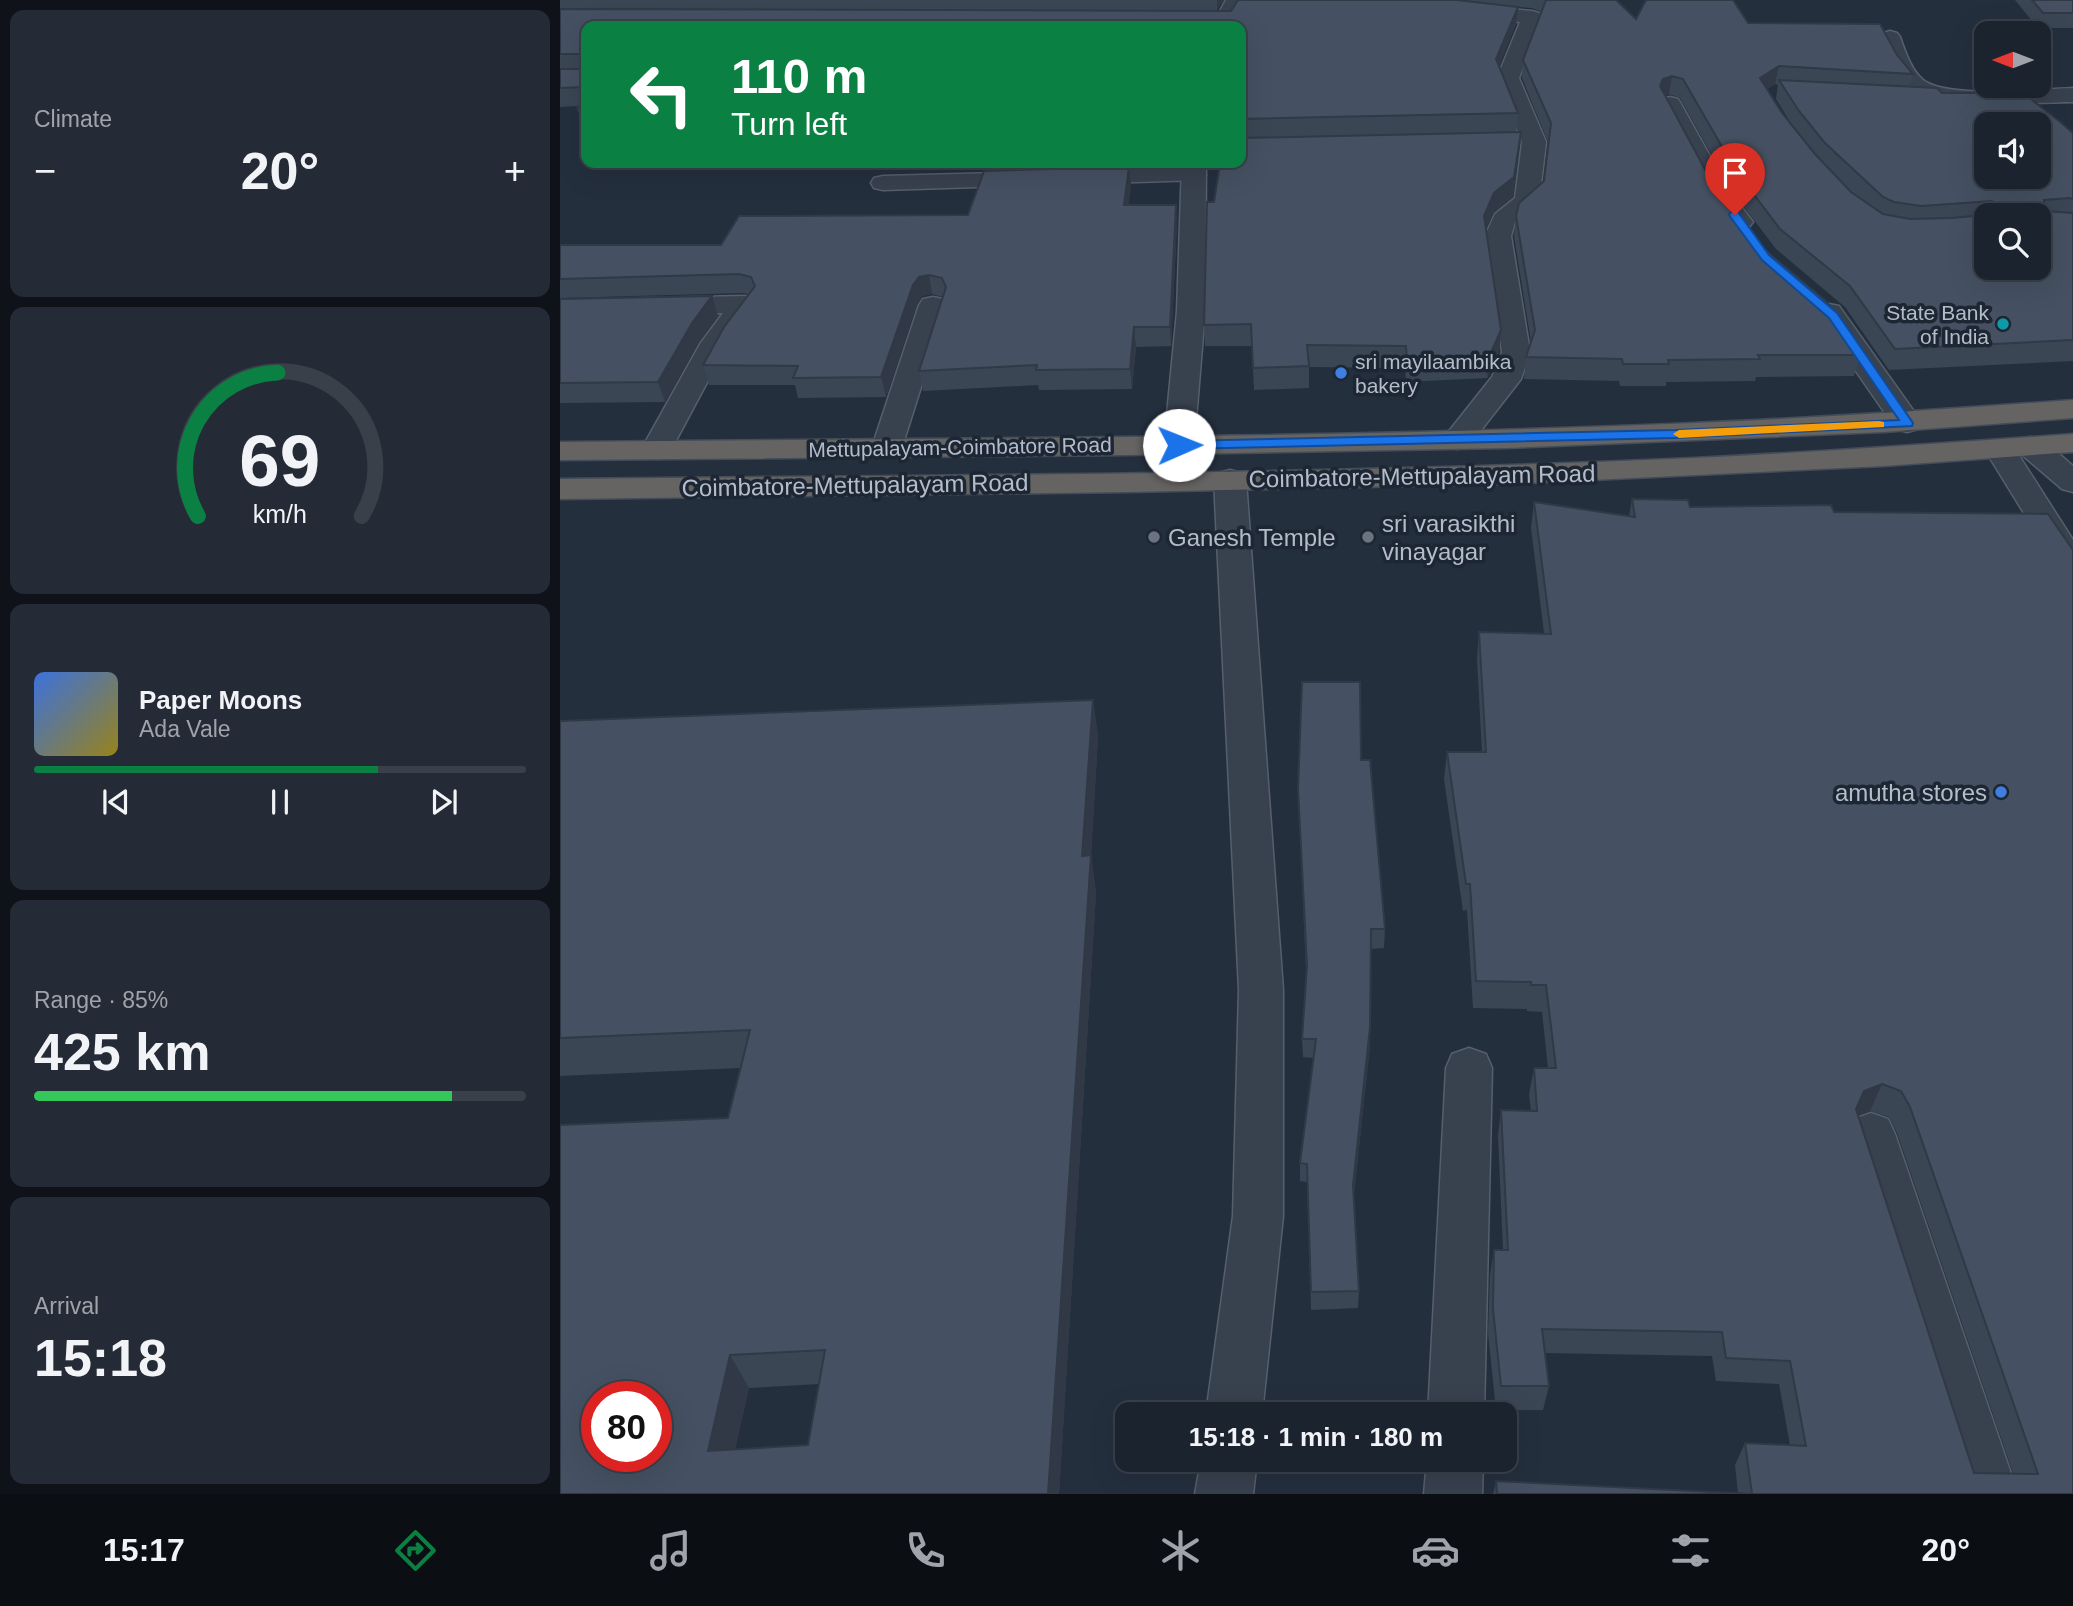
<!DOCTYPE html>
<meta charset="utf-8">
<style>
body{margin:0;font-family:Helvetica,sans-serif;background:#242b36;color:#f1f3f6;height:100vh;display:flex;flex-direction:column;font-size:26px;white-space:nowrap}
*{box-sizing:border-box;margin:0}
p{font-size:23px;color:#a0a4aa}
.icon{flex:none;width:38px;height:38px;fill:none;stroke:currentColor;stroke-width:2;stroke-linecap:round;stroke-linejoin:round}
.map{position:relative;flex:1;overflow:hidden}
.drawer{display:flex;flex-direction:column;gap:10px;padding:10px;background:#0f1319;width:560px}
.drawer>*{flex:none}
.guide{position:absolute;left:21px;top:21px;width:665px;height:147px;border-radius:14px;box-shadow:0 7px 28px #0002,0 0 0 2px #39404a;background:#0b8043;color:#fff;overflow:hidden}
.needle{width:46px;rotate:270deg}
.tools{position:absolute;left:1414px;top:21px;display:grid;gap:14px}
.tools a{display:grid;place-items:center;width:77px;height:77px;border-radius:14px;background:#1b232e;box-shadow:0 7px 28px #0002,0 0 0 2px #39404a;font-size:35px}
.speed{position:absolute;left:21px;top:1381px;display:flex;gap:14px;font-size:35px;font-weight:700;text-align:center}
.speed>*{display:grid;place-content:center;width:91px;height:91px;border-radius:50%;background:#1b232e;box-shadow:0 7px 28px #0002,0 0 0 2px #39404a;line-height:1}
.speed .limit{border:10px solid #d22;background:#fff;color:#111}
.pin{position:absolute;display:grid;place-items:center;width:60px;height:60px;color:#fff;margin:-72px -30px;border-radius:50% 50% 50% 0;rotate:-45deg;box-shadow:0 0 7px #0007}
.pin .icon{rotate:45deg}
.me{position:absolute;width:77px;margin:-38px;rotate:89deg;stroke-linejoin:round;filter:drop-shadow(0 0 5px #0008)}
.turn{display:flex;align-items:center;gap:24px;height:147px;padding:0 35px;font-size:32px}
.turn .icon{width:91px;height:91px;stroke-width:2.5}
.turn b{display:block;font-size:49px;line-height:60px}
.big{font-size:52px;font-weight:600;line-height:1.1}
.drawer .card{flex:1;display:flex;flex-direction:column;justify-content:center;gap:10px;min-width:0;padding:0 24px;border-radius:14px;background:#242b36}
.drawer .dial{align-items:center;gap:0}
.dial svg{height:182px;overflow:visible;fill:none;stroke:#39404a;stroke-width:7;stroke-linecap:round;text-anchor:middle}
.dial text{fill:#f1f3f6;stroke:none}
.song{display:flex;align-items:center;gap:21px}
.cover{width:84px;height:84px;border-radius:10px;background:linear-gradient(135deg,hsl(220 70% 55%),hsl(50 70% 35%))}
.played{height:7px;border-radius:4px;background:linear-gradient(90deg,#0b8043 70%,#39404a 70%)}
.keys{display:flex;justify-content:space-around;direction:ltr}
.heat{display:flex;justify-content:space-between;align-items:center;font-size:38px;direction:ltr}
.charge{height:10px;border-radius:5px;background:linear-gradient(90deg,#34c759 85%,#39404a 0)}
.trip{position:absolute;left:555px;top:1402px;width:402px;height:70px;border-radius:14px;background:#1b232e;box-shadow:0 7px 28px #0002,0 0 0 2px #39404a;font-weight:600;line-height:70px;text-align:center}
.dock{display:flex;height:112px;justify-content:space-around;align-items:center;background:#0b0e12;color:#a0a4aa}
.dock .icon{width:49px;height:49px}
.dock .active{color:#0b8043}
.dock b{font-size:32px;color:#f1f3f6}
main{display:flex;flex:1;min-height:0}
.map>svg:first-child{display:block}
.lines{fill:none;stroke-linecap:round;stroke-linejoin:round}
.minor-casing{stroke:#565f6c;stroke-width:3}
.tertiary-casing{stroke:#565f6c;stroke-width:3}
.trunk-casing{stroke:#434c59;stroke-width:3}
.minor{fill:#38414e;fill-rule:evenodd}
.tertiary{fill:#38414e;fill-rule:evenodd}
.trunk{fill:#656462;fill-rule:evenodd}
.wall{fill:#3b4654;fill-rule:evenodd}
.shaded-wall{fill:#303945}
.building{fill:#455162;stroke:#303945;stroke-width:2;fill-rule:evenodd}
.route{fill:#1a73e8;stroke:#114b97;stroke-width:2}
.slow{fill:#f59e0b}
.culture-dot{fill:#0f9aa8;stroke:#1d2633;stroke-width:2.5}
.shop-dot{fill:#3f7fe0;stroke:#1d2633;stroke-width:2.5}
.worship-dot{fill:#6b7280;stroke:#1d2633;stroke-width:2.5}
.labels{text-anchor:middle;dominant-baseline:central;stroke-width:7;stroke-linejoin:round;paint-order:stroke}
.far-poi-label{font-size:21px;fill:#b4bcc9;stroke:#1d2633;text-anchor:end}
.far-street-label{font-size:21px;fill:#b4bcc9;stroke:#1d2633}
.street-label{font-size:24px;fill:#b4bcc9;stroke:#1d2633}
.poi-label{font-size:24px;fill:#b4bcc9;stroke:#1d2633;text-anchor:start}
</style>
<main>
<section class="drawer">
<div class="card"><p>Climate</p>
<div class="heat"><a>−</a><b class="big">20°</b><a>+</a></div>
</div>
<div class="card dial"><svg viewBox="0 0 100 80">
<path d="M14 69A42 42 0 1 1 86 69"/>
<path d="M14 69A42 42 0 0 1 49 6" stroke="#0b8043"/>
<text x="50" y="56" font-size="32" font-weight="700">69</text>
<text x="50" y="72" font-size="11">km/h</text>
</svg></div>
<div class="card">
<div class="song"><i class="cover"></i><div><b>Paper Moons</b><p>Ada Vale</p></div></div>
<div class="played"></div>
<div class="keys"><svg class="icon" aria-label="previous" viewBox="0 0 24 24"><path d="M18 5L8 12l10 7zM5 5v14"/></svg><svg class="icon" aria-label="pause" viewBox="0 0 24 24"><path d="M8 5v14M16 5v14"/></svg><svg class="icon" aria-label="next" viewBox="0 0 24 24"><path d="M6 5l10 7-10 7zM19 5v14"/></svg></div>
</div>
<div class="card"><p>Range · 85%</p><b class="big">425 km</b><div class="charge"></div></div>
<div class="card"><p>Arrival</p><b class="big">15:18</b></div>
</section>
<div class="map">
<svg width="1513" height="1494" viewBox="0 0 1513 1494">
<rect width="100%" height="100%" fill="#242f3e"/>
<g class="lines">
<defs>
<path id="minor" d="M866,0h26l8,4 72,7 7,2 3,4 -23,61 27,64 -7,59 -24,21 -4,14 19,116 -9,27 -53,68 -11,2 -11,-2 -4,-7 50,-63 10,-25 -17,-116 10,-22 20,-16 7,-56 -25,-64 23,-56c-24,-3 -78,-2 -94,-22z
M1330,31l7,2 3,4c5,14 11,33 23,43 24,19 118,9 150,8v14c-38,0 -136,10 -165,-13 -15,-12 -22,-35 -28,-52l3,-4z
M1110,97l8,2 3,5 49,88 23,30 -4,5 -9,3 -9,-3 -24,-34 -48,-89 3,-5z
M634,168l8,2 4,5 -4,5 -319,10 -9,-2 -3,-5 3,-5 9,-2z
M184,296l10,2 4,6 -31,41 -56,105 -4,7 -11,2 -11,-2 -4,-7 59,-106 23,-31 -163,3v-16z
M373,297l10,2 4,6 -45,142 -4,7 -11,2 -11,-2 -4,-7 47,-142 4,-6z
M1269,304l10,2 79,111 4,6 -4,6 -11,3 -11,-3 -81,-117 4,-6z
M1471,437l11,2 31,27v26l-11,-3 -42,-36 -4,-7 4,-7z
M1440,441l11,2 62,97v36l-12,-3 -76,-123 4,-7z
M670,470l11,3 5,7 37,510v226l-21,198h-56l27,-198 6,-226 -25,-510 5,-7z
M909,1048l17,6 6,14 -8,346h-56l18,-346 6,-14z
M1311,1113l17,6 7,15 123,360h-58l-113,-360 7,-15z
M641,1460h56l-4,34h-58z
M867,1460h56l-1,34h-58z"/>
<path id="tertiary" d="M666,0h20l-14,26h-20z
M622,163h24l-1,148 -11,134 -4,7 -11,2 -11,-2 -4,-7 13,-134z"/>
<path id="trunk" d="M1513,400v18l-189,14 -378,16 -378,7 -568,5v-18c378,-4 756,-3 1133,-19 127,-5 254,-14 380,-23z
M1513,434v18l-189,14 -378,18 -378,8 -568,7v-20c378,-4 756,-4 1133,-21 127,-6 254,-15 380,-24z"/>
</defs>
<use href="#minor" class="minor-casing"/>
<use href="#tertiary" class="tertiary-casing"/>
<use href="#trunk" class="trunk-casing"/>
<use href="#minor" class="minor"/>
<use href="#tertiary" class="tertiary"/>
<use href="#trunk" class="trunk"/>
</g>
<path class="wall" d="M0,0h664l-7,10 14,1 7,-11h378l20,19 112,4 149,32 16,19 -4,13 33,6 72,4 59,36v228l-184,9 -44,-63 -69,-58 -44,-58 -52,-93 -11,-4 -4,2 43,79 50,69 102,111 -6,21 -98,1 -1,4 -89,1v4h-46l-1,-5 -95,-2 2,-22 5,-15 -17,-106 2,-20 28,-35 4,-39 -26,-64 1,-18 19,-48 -10,-4 -14,-1 -2,17 -17,42 19,47 -2,19h5l-8,65 -20,16 -7,15 15,102 -2,22 -12,26 -81,4 -1,-14 -96,-1v21l-55,2 -2,-44h-47l-1,-21 10,-123 27,-39v-137h-655v101h-3l-6,-19 2,-2 -19,1zM1215,84l3,1 -2,14 16,26 -10,-12 -15,-24z
M1455,0h58v28h-35z
M432,163h141v4h-4l2,18 -3,20h48l1,18 -6,123 -35,1 -4,42 -93,1 -1,-5 -115,6 -4,-20 24,-74 -11,-3 -10,2 -5,8 -31,93 -88,1 -3,-13h-86l-6,-20 46,-70 -5,-2 -184,5v-53h161l247,-30 25,-44z
M0,299l158,17 -20,27 -33,59 -105,1z
M1072,499l58,8 383,987h-580l3,-13 242,12 -3,-28 10,-22 45,2 -11,-61 -63,-3 -4,-25 -167,-3 4,33 -6,24h-47l-8,-77 2,-58 4,-25h9l-5,-114 3,-26 30,1 -2,-17 5,-26h14l-6,-56 -15,-1v-2l-54,-1 -6,-98 -4,1 -19,-132 3,-27h35l-5,-93 2,-27 65,1 -13,-105 3,-26 95,14zM1310,1111l19,6 8,16 116,340h-39l-116,-358z
M533,700l5,37 -7,118 5,38 -37,601h-499l168,-376 13,-50 -181,8v-355zM259,1384l-11,61 -73,4 14,-61z
M801,760l24,169 -1,19 -13,1 -1,97 -16,148 5,97 -1,17 -47,2 -4,-128 -7,-1v-18l14,-105 -11,-1 -1,-18 4,-67 -8,-183z"/>
<path class="shaded-wall" d="M657,0h7l-7,10z
M958,7l-2,17 -21,53 1,-18z
M1219,66l-4,18 -19,12 4,-18z
M1112,76l-3,18 -9,4v-12l3,-7z
M961,132l-8,65 -20,16 -11,23 2,-20z
M569,167l2,18 -5,39 -2,-19z
M616,205l1,18 -6,123 -1,-19z
M369,275l3,19 -10,2 -5,8 -31,93 -5,-20 32,-92 6,-8z
M152,296l6,20 -20,27 -33,59 -7,-20 34,-59z
M574,327l2,20 -4,42 -2,-20z
M941,330l-2,22 -12,26 2,-21z
M533,700l5,37 -8,131 1,-13 5,38 -37,601h-11l34,-638z
M810,1027v19l-17,157v-18z
M1322,1084l-12,27 -17,6 -9,18 20,-44z
M170,1355l19,33 -21,94 -20,-31z"/>
<path class="building" d="M678,0h219l61,7 -22,52 22,54 -277,6v-93h-655v64l-5,1 3,-4 -24,1v-19h22v-15h-22v-45l671,2z
M986,0h70l20,19 10,-19h87l15,23 132,1 17,31 16,19 -134,-8 -19,12 22,35 33,41 36,38 32,22 27,5 42,-1 41,-4 2,-10 -3,-3 -71,5 -27,-4 -11,-5 -59,-55 -25,-31 -20,-31 158,8 5,5h68l4,4 13,-1 32,25 14,12v66l-4,-1 -25,2v11l29,2v127l-178,9 -45,-63 -70,-57 -44,-58 -53,-92 -11,-3 -9,3 -3,7 48,89 50,69 68,57 33,48 1,6h-102l2,4 -92,1 1,4h-46l-1,-5 -96,-2 9,-27 -19,-114 3,-13 25,-22 7,-58 -28,-63zM1426,124h53v53h-53zM1426,215h53v53h-53z
M1472,0h41v13h-30z
M26,98v10h-9z
M961,132l-7,45 -20,16 -10,23 17,114 -12,27 -82,3 -1,-14 -99,-1 2,21 -56,2 -2,-44 -47,1 3,-123h7l6,-39h21v-25z
M569,167l-5,38h52l-6,122h-36l-4,42 -94,1 1,-5 -118,6 27,-84 -4,-9 -13,-3 -10,2 -6,8 -32,92 -88,1 5,-12 -95,-1 21,-38 31,-41 -4,-9 -12,-3 -179,5v-34h161l18,-29 229,-1 16,-44z
M152,296l-20,27 -34,59 -98,1v-84z
M1072,499l56,1 2,7 141,-2 3,7 214,2 25,36v944h-576l-1,-13 256,13 -7,-51 61,3 -16,-85 -64,-3 -4,-26 -180,-3 7,57h-48l-8,-77 1,-59h14l-7,-140 36,1 -3,-43h22l-10,-83h-15v-3l-55,-1 -6,-97h-4l-19,-132h39l-7,-120 72,2 -17,-132 101,15zM1322,1084l19,7 9,16 128,367 -64,-1 -118,-364 8,-18z
M742,682h58l1,78h9l15,169h-14l-1,98 -17,158 6,106 -48,1 -4,-128 -7,-1 16,-124h-14l5,-74 -9,-176z
M533,700l-11,156 9,-1 -43,639h-488v-369l168,-7 22,-88 -190,8v-317zM265,1350l-17,95 -100,6 22,-96zM37,1396h59v60h-59z"/>
<path class="route" d="M1171,212h7l31,43 68,58 76,110 -1,3 -237,12 -496,11 -6,-4 6,-4 496,-11 224,-10 -70,-102 -67,-58 -33,-45z"/>
<path class="slow" d="M1319,421l5,1v5l-205,11 -6,-4 6,-4z"/>
<circle class="culture-dot" cx="1443" cy="324" r="7"/>
<g class="shop-dot">
<circle cx="781" cy="373" r="7"/>
<circle cx="1441" cy="792" r="7"/>
</g>
<g class="worship-dot">
<circle cx="594" cy="537" r="7"/>
<circle cx="808" cy="537" r="7"/>
</g>
<g class="labels">
<g class="far-poi-label">
<text x="1429" y="312">State Bank<tspan x="1429" dy="24">of India</tspan></text>
<text x="795" y="361" text-anchor="start">sri mayilaambika<tspan x="795" dy="24">bakery</tspan></text>
</g>
<g class="far-street-label">
<text transform="translate(400 447) rotate(-1)">Mettupalayam-Coimbatore Road</text>
</g>
<g class="street-label">
<text transform="translate(862 476) rotate(-1)">Coimbatore-Mettupalayam Road</text>
<text transform="translate(295 485) rotate(-1)">Coimbatore-Mettupalayam Road</text>
</g>
<g class="poi-label">
<text x="822" y="523">sri varasikthi<tspan x="822" dy="28">vinayagar</tspan></text>
<text x="608" y="537">Ganesh Temple</text>
<text x="1427" y="792" text-anchor="end">amutha stores</text>
</g>
</g>
</svg>
<div class="tools">
<a><svg class="needle" viewBox="-14 -14 28 28"><path d="M0-13l5 13h-10z" fill="#e53935"/><path d="M0 13l5-13h-10z" fill="#a0a4aa"/></svg></a>
<a><svg class="icon" aria-label="sound" viewBox="0 0 24 24"><path d="M4 9h4l5-4v14l-5-4H4zM17 9q2 3 0 6"/></svg></a>
<a><svg class="icon" aria-label="search" viewBox="0 0 24 24"><circle cx="10" cy="10" r="6"/><path d="M15 15l6 6"/></svg></a>
</div>
<div class="speed"><div class="limit">80</div></div>
<div class="pin" style="left:1175px;top:215px;background:#d93025"><svg class="icon" aria-label="arrive" viewBox="0 0 24 24"><path d="M6 21V4h12l-3 4 3 4H6"/></svg></div>
<svg class="me" style="left:619px;top:445px" viewBox="-20 -20 40 40"><circle r="19" fill="#fff"/><path d="M0-13L10 11 0 6-10 11z" fill="#1a73e8"/></svg>
<div class="trip">15:18 · 1 min · 180 m</div>
<div class="guide">
<div class="turn"><svg class="icon" aria-label="left" viewBox="0 0 24 24"><path d="M17 20v-9H6M10 6l-5 5 5 5"/></svg><div><b>110 m</b>Turn left</div></div>
</div>
</div>
</main>
<nav class="dock">
<b>15:17</b>
<svg class="icon active" aria-label="directions" viewBox="0 0 24 24"><path d="M12 3l9 9-9 9-9-9zM9 14v-3h6M13 9l2 2-2 2"/></svg>
<svg class="icon" aria-label="music" viewBox="0 0 24 24"><path d="M9 18V5l10-2v13"/><circle cx="6" cy="18" r="3"/><circle cx="16" cy="16" r="3"/></svg>
<svg class="icon" aria-label="phone" viewBox="0 0 24 24"><path d="M5 4h4l2 5-3 2q2 4 5 5l2-3 5 2v4C11 20 4 13 5 4z"/></svg>
<svg class="icon" aria-label="climate" viewBox="0 0 24 24"><path d="M12 3v18M4 7l16 10M4 17L20 7"/></svg>
<svg class="icon" aria-label="car" viewBox="0 0 24 24"><path d="M5 17H2v-5l4-1 3-4h7l3 4 3 1v5h-3M9 17h6M6 11h13"/><circle cx="7" cy="17" r="2"/><circle cx="17" cy="17" r="2"/></svg>
<svg class="icon" aria-label="filters" viewBox="0 0 24 24"><path d="M4 7h16M4 17h16"/><circle cx="9" cy="7" r="2"/><circle cx="15" cy="17" r="2"/></svg>
<b>20°</b>
</nav>
